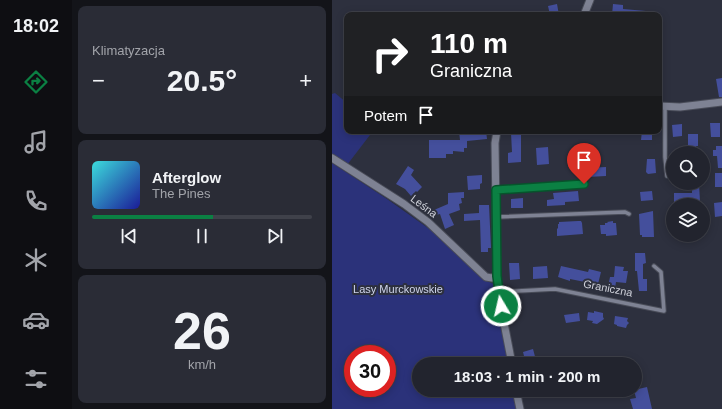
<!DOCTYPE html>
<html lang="pl">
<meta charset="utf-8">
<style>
body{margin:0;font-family:Arial,sans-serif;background:#2a2c36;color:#f1f3f6;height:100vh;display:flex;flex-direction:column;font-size:15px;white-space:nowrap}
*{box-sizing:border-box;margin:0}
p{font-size:13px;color:#a2a4aa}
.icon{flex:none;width:22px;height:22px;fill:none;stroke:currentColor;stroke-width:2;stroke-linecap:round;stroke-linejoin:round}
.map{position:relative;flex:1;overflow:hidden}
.side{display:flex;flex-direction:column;gap:6px;padding:6px;background:#131419;width:260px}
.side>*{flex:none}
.guide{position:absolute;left:12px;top:12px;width:318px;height:122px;border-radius:8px;box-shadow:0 2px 10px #0003,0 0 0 1px #3f414a;background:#202124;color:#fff;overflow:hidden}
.controls{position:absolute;left:334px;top:146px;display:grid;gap:8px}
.controls a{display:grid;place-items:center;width:44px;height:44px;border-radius:50%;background:#22242e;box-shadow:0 2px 10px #0003,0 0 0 1px #3f414a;font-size:20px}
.speed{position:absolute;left:12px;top:345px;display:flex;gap:8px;font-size:20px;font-weight:700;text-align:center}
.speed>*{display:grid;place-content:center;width:52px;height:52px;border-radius:50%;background:#22242e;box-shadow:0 2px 10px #0003,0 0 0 1px #3f414a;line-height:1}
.speed .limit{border:6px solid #d22;background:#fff;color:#111}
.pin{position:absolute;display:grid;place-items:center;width:34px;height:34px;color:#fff;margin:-41px -17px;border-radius:50% 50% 50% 0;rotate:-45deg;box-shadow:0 0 4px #0007}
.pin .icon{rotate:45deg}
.me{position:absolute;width:44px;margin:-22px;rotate:351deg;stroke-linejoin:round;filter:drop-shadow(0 0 3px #0008)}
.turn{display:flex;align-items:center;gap:14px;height:84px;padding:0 20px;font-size:18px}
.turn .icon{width:52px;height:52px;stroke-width:2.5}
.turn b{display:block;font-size:28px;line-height:34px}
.then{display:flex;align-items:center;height:38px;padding:0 20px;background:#0003;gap:8px;font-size:15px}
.big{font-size:30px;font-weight:700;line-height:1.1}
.side .card{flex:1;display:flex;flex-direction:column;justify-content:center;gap:6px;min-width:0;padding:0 14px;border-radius:8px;background:#2a2c36}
.side .dial{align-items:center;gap:0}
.dial b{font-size:52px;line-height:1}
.song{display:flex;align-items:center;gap:12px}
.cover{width:48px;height:48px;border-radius:6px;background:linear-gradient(135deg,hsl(180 70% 55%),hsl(240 70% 35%))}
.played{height:4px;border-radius:2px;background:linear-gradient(90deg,#0b8043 55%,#3f414a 55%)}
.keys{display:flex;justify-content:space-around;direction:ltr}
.heat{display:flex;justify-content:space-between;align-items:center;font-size:22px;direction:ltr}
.trip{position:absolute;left:80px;top:357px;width:230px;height:40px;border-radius:20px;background:#22242e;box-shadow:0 2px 10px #0003,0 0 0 1px #3f414a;font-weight:700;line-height:40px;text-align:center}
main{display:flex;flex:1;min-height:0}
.tabs{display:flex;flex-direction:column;width:72px;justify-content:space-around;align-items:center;background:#0e0e12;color:#a2a4aa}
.tabs .icon{width:28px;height:28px}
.tabs .on{color:#0b8043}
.tabs b{font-size:18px;color:#f1f3f6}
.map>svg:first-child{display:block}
.green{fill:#2b327a;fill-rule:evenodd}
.building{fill:#444f9c}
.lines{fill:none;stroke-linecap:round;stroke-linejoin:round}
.lane-casing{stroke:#494c58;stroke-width:5.5}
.street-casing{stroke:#494c58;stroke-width:9}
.lane{stroke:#7e8293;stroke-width:3.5}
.street{stroke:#7e8293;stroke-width:7}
.route-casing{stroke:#07532c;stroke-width:10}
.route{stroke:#0b8043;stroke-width:7}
.labels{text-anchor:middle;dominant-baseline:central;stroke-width:4;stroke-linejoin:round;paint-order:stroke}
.street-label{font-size:11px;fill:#cfd1da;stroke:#2d303e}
.park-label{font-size:11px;fill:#cfd5eb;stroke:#2d303e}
</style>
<main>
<nav class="tabs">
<b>18:02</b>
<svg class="icon on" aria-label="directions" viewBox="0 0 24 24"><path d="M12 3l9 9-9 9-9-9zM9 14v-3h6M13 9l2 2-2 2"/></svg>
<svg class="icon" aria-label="music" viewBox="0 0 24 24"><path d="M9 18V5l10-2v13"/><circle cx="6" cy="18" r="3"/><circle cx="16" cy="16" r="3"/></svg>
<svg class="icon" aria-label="phone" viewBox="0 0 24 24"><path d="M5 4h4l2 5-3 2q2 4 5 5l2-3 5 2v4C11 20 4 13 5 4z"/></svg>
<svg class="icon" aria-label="climate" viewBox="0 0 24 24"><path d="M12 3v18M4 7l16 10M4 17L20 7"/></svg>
<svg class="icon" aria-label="car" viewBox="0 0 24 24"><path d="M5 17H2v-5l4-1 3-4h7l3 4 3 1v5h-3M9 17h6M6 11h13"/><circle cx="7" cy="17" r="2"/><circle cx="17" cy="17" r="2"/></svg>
<svg class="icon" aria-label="filters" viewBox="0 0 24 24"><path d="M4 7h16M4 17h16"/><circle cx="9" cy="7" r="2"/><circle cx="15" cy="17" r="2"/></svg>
</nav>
<section class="side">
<div class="card"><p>Klimatyzacja</p>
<div class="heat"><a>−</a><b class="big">20.5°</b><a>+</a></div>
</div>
<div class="card">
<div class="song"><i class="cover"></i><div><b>Afterglow</b><p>The Pines</p></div></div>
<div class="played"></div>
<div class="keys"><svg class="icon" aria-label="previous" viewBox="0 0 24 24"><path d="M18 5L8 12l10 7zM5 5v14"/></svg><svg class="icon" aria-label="pause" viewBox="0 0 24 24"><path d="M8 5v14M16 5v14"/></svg><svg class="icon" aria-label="next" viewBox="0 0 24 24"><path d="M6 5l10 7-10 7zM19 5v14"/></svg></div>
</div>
<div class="card dial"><b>26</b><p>km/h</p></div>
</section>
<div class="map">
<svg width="390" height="409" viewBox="0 0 390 409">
<rect width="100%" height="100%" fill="#2d303e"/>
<path class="green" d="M3,93l12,10v28h26l-26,34 -15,-11v-60z
M0,163l55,36 48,34 45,42 11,8 4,1 14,80h-90v26h95l4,19h-186zM21,354h34v34h-34z"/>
<path class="building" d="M225,4l2,11h-9l-2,-9z
M281,4l10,1v4l23,2v4h-34z
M390,78v19h-3l-3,-18z
M378,123h10v14h-9z
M350,124v12l-9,1 -1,-12z
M127,131h27l1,8 -20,2v7h-3v4l-11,-1v3h-7v4h-17v-18h31z
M310,131l10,1v8h-11z
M189,132v30l-13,1v-10l4,-1 -1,-19z
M356,134h10v12h-2l2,7h-7l-3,-7z
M384,146h6v22h-4l-1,-12h-4v-6h3z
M216,147l1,17 -12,1 -1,-17z
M315,159h8l1,14 -8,1 -2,-2z
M76,166l6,4 -3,5 11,12 -5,5 -1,-1 -5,5 -6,-7 -9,-5z
M274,167v9l-19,1 -1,-9z
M383,173h7v14h-7z
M150,175v8l-2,1v5l-12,1 -1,-14z
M360,183h7l1,19h-16v3h-10v-12h18z
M246,191l1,10 -14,1v3l-18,1v-6l7,-1 -1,-6z
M320,191l1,9 -12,1 -1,-9z
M132,192v6h-3l1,5 -3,1 1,6 -11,4 5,11 -9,4 -5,-15 -4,1 -2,-5 14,-6v-11z
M191,198v10h-12v-9z
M390,202v14l-7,1 -1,-14z
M147,205h10l2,43h-3v4h-7l-1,-32 -16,1v-7l15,-1z
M321,211l1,26h-12v-2h-2l-1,-21z
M246,221h3l1,2 1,11 -26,2v-7l1,-1v-4h1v-2z
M281,221v2h3l1,12 -11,1v-2h-5l-1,-9h5v-2h3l-1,-1z
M303,253h10l1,10 -3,1v15h4v12h-8l-2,-20h-2z
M177,263h10l1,16 -10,1z
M215,266l1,12 -15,1v-12z
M229,266l27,6 1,-3 12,3 -3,12 -8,-2v1l-20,-4v2l-12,-4z
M283,266l9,1 -1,4h5l-2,12 -10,-1 -1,6 -7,-1 2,-10h4z
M262,311l9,2v4l1,2 -7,5 -5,-1 1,-2 -6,-1 1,-8 6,1z
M247,313l1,8 -14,2 -2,-8z
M283,316l13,2 -1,3 2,2 -2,2 -1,3 -9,-2v-1l-3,-1z
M201,349l4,15h-11l-3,-12z
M315,387l5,22h-19l-3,-10 6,-1 -2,-8z"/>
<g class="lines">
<defs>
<path id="lane" d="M333,106v51l2,19
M164,190l88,-7
M164,217l129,-5 4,2
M166,292l57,-3 109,22 -3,-39 -7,-6
M233,364l15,-4 3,4"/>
<path id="street" d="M252,15l6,-15
M327,106l21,1 42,-5
M165,131l-2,12 2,133 1,16 14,72
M0,158l72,46 24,18 58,55 6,1 5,-2
M184,390l4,19"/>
</defs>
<use href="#lane" class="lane-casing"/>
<use href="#street" class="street-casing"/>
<use href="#lane" class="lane"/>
<use href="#street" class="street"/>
</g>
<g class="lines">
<defs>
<path id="route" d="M169,306l-4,-30 -1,-86 88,-6"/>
</defs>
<use href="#route" class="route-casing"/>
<use href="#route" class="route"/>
</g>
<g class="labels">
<g class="street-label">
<text transform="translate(92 206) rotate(37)">Leśna</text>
<text transform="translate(276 288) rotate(11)">Graniczna</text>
</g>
<g class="park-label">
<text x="66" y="289">Lasy Murckowskie</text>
</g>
</g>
</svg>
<div class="controls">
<a><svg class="icon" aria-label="search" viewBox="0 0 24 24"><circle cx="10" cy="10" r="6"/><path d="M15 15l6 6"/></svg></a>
<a><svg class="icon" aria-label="layers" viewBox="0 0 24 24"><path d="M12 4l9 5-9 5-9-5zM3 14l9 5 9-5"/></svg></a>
</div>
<div class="speed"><div class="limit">30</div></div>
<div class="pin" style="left:252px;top:184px;background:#d93025"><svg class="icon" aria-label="arrive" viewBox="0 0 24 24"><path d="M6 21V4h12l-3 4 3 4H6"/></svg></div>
<svg class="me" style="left:169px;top:306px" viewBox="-20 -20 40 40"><circle r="17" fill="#0b8043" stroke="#fff" stroke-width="3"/><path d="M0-11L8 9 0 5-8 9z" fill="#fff"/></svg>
<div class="trip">18:03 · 1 min · 200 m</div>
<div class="guide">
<div class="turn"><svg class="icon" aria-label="right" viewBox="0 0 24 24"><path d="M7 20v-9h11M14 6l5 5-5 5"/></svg><div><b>110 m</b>Graniczna</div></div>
<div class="then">Potem<svg class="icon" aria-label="arrive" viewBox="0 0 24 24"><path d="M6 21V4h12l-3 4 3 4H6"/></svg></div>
</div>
</div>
</main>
